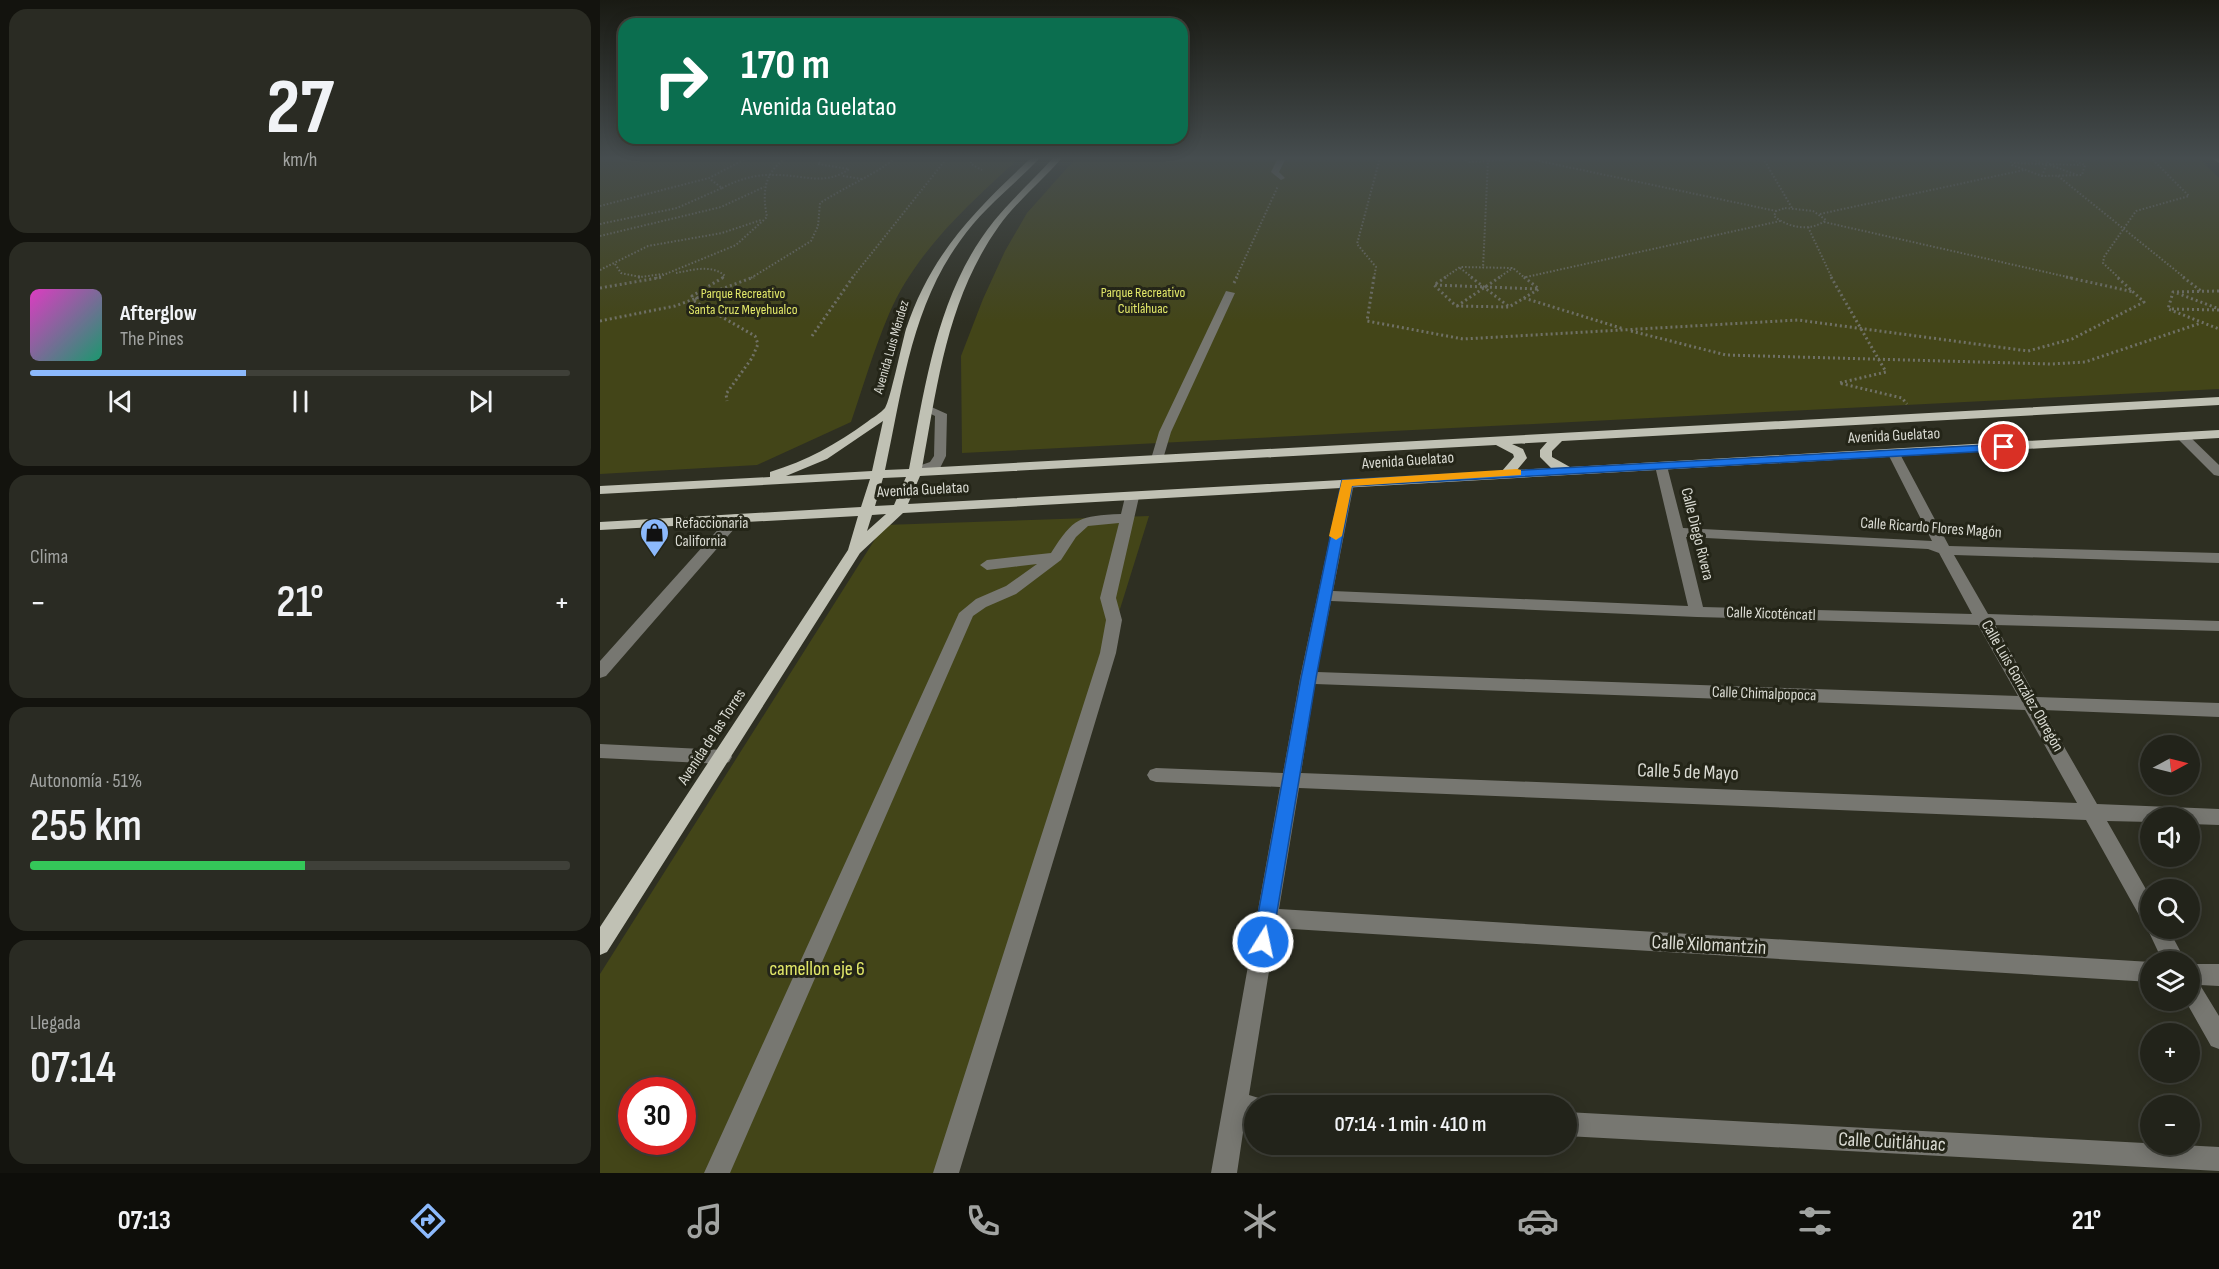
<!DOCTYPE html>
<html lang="es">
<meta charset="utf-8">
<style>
body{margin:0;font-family:"Sofia Sans Condensed",sans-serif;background:#2a2b23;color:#f1f3f6;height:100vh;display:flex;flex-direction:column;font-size:22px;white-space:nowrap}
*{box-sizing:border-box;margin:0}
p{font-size:20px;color:#a2a4a2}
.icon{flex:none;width:33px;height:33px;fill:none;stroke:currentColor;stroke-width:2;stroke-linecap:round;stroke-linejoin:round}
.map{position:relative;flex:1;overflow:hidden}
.sheet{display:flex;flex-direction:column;gap:9px;padding:9px;background:#13130e;width:600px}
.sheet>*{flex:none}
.banner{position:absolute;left:18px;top:18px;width:570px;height:126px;border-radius:18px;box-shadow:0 3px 15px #0003,0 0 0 2px #3f4039;background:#0b6e4f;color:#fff;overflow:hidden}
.needle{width:39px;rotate:83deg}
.buttons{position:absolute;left:1540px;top:735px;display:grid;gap:12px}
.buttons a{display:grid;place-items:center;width:60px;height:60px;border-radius:50%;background:#22231a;box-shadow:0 3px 15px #0003,0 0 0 2px #3f4039;font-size:30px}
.speed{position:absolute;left:18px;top:1077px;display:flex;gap:12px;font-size:30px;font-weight:700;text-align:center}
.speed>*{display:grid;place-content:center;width:78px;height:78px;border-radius:50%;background:#22231a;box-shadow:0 3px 15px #0003,0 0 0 2px #3f4039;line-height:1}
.speed .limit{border:9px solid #d22;background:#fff;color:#111}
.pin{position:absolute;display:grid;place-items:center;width:51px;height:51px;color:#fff;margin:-26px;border:3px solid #fff;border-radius:50%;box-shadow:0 2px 6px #0007}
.me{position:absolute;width:66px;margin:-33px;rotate:10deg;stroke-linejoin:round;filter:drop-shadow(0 0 4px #0008)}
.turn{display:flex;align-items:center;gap:21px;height:126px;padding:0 24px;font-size:27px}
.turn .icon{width:78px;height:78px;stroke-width:2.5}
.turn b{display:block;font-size:42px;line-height:51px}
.big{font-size:45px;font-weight:600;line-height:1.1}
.sheet .widget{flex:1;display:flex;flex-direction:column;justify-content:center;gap:9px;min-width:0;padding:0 21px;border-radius:18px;background:#2a2b23}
.sheet .dial{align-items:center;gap:0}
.dial b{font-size:78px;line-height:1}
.song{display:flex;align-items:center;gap:18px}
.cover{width:72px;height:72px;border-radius:9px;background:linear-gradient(135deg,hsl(310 70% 55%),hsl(160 70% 35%))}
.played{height:6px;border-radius:3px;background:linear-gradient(90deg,#8cb9fc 40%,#3f4039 40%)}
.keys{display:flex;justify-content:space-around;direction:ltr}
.heat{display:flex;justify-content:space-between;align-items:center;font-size:33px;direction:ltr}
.charge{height:9px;border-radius:4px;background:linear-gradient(90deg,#34c759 51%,#3f4039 0)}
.trip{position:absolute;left:644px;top:1095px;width:333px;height:60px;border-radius:30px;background:#22231a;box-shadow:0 3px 15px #0003,0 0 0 2px #3f4039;font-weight:600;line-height:60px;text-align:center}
.tabs{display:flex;height:96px;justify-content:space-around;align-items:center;background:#0e0e0a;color:#a2a4a2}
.tabs .icon{width:42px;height:42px}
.tabs .on{color:#8cb9fc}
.tabs b{font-size:27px;color:#f1f3f6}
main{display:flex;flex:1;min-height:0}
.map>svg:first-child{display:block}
.green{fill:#434518;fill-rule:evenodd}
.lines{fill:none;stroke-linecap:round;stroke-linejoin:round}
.path-far1{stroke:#707166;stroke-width:2;stroke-dasharray:1.5 2;stroke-linecap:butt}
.path{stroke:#707166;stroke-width:3;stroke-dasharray:2 3;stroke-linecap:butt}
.minor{fill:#777771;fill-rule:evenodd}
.major{fill:#c0c1b4;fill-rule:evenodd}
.route{fill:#1a73e8;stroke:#114b97;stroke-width:1.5}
.slow{fill:#f59e0b}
.labels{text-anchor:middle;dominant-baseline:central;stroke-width:6;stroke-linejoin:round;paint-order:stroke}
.far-park-label{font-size:14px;fill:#e2e869;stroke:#242518}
.far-street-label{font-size:14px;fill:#dadbd3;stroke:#242518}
.street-label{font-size:16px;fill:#dadbd3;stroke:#242518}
.poi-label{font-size:16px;fill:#dadbd3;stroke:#242518;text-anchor:start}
.near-street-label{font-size:20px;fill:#dadbd3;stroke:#242518}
.near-park-label{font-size:20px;fill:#e2e869;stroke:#242518}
</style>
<main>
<section class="sheet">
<div class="widget dial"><b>27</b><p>km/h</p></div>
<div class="widget">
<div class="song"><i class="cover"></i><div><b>Afterglow</b><p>The Pines</p></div></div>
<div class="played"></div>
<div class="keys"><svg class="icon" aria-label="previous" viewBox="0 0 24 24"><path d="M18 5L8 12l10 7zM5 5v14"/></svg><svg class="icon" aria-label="pause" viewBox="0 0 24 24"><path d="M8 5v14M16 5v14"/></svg><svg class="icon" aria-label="next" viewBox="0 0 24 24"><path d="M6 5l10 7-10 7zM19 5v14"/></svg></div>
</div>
<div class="widget"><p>Clima</p>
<div class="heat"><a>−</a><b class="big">21°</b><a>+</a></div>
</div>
<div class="widget"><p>Autonomía · 51%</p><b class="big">255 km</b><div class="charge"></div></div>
<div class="widget"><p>Llegada</p><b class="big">07:14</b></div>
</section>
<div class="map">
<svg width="1619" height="1173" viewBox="0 0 1619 1173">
<rect width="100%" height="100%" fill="#2e2f22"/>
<path class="green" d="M0,158h419c-50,46 -103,93 -130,156 -15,35 -26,73 -38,108l-94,43 -157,9z
M476,158h1123l20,20v211l-1257,64 -1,-97 22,-57 22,-48 22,-38z
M549,516l-205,657h-344v-199l284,-449zM32,1090h50v52h-50z"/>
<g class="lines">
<path class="path-far1" d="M371,158v6l11,6
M863,158l6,4 19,-1 -5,107
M888,158v3l32,-3
M925,158l251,53
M1163,158l29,50
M1410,158l2,7 30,11 40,-1 3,-10 -17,-7
M1429,158l13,5
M1414,163l67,2
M1450,165l27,10
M243,176l19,3
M1442,176l7,-18
M1458,176l127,102
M122,188c17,-9 35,-14 54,-13 27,0 50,11 73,-6l-31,-5 5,-6
M0,206l109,-28 38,-20
M1185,208l28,3 13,9c-15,12 -38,8 -52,-4l2,-5z
M1220,214l204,-44
M1224,222l248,56
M0,224l77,-16 45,-20 -12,-9
M1208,227l24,51
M0,236l121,-29 43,-20
M15,264l6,9 19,4 23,-3
M860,268l13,10
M0,270l48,-24 74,-13 39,-13
M76,273c16,-3 36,-9 49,3l-3,2
M926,277l254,-56
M56,278l80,-33 31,-28c-5,-25 -3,-44 19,-59
M151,278l60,-37 7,-15 2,-23c25,-16 52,-27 76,-45
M252,278l95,-120
M636,278l42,-92
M774,278l2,-11 -19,-23 23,-86
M844,278l16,-11 53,1 12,10
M898,278l15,-10
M1519,278l-16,-15 1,-6 32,-46 53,-15 -38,-38"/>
<path class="path" d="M38,277h5
M774,277l-7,44 96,18 335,-19 230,31 44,-12 72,-37 -27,-25
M846,277l-12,8 22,21 53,1 30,-18 -15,-12
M871,277l37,29
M1231,277l55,95 -47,11 63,15 5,6
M1466,277l68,15
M1583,277l18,14
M634,283l3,-6
M835,285l103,4
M0,288l63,-11
M1619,291l-46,1 -5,17 51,20
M1577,293l42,16
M924,298l100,31
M97,299l-5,-3 32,-19
M94,301l61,35 3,8 -6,14 -26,36 1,7
M857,306l43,-29
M1572,309l47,1
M0,321l75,-15 79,-29
M1031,331l95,24 325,9 34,-2 116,-39
M212,336l41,-59"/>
<path class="minor" d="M678,158h8l-7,14 6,6 -4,2 -10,-8z
M626,291l9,2 -64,139 -8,27 -1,3h-10l-1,-3 8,-27z
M327,405l20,9 -1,42 -6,12 -25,8 -7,-4 2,-3 20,-7 4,-6 1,-40 -14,-7z
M1582,432l4,1 33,32v11l-5,-1 -36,-36v-6z
M1294,450l6,4 49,92 270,7v10l-265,-8 34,59 231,7v10l-224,-6 41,72 183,6v14l-176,-7 54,94 122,5v16l-29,-1v-6h-39v4l-44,-1 44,77v30h17l18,34h-23l-16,-34 1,-3 -4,-1 -58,-104 -787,-32 -20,121 872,53v20l-875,-54 -27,167 13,4 3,7h-11v13h-9l-8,54h-26l69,-386 -124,-5 -6,-2 -3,-5 3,-5 6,-2 127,5 17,-95 42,-198h10l2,3 -21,108 355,15 -33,-140 1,-3 5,-1 6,4 16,62 249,13 -44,-87zM1086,537l242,12 11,4 33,61 -269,-7zM731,601l366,16 281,8 40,71 -701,-24zM715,684l710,26 52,93 -776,-30z
M532,493l7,4 -23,101 6,22 -6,33 -157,520h-26l167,-520 6,-33 -6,-22 19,-75 -31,3 -12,11 -15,23 -45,34 -30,13 -13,9 -243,557h-26l255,-560 17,-14 30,-13 31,-22 -50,6 -7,-5 7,-5 64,-7c23,-36 28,-37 70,-39l4,-17z
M136,514l5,1 2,3 -2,3 -135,155 -6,2v-17l131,-146z
M0,744l123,6 6,2 3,5 -3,5 -6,2 -123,-6z
M1590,964h29v22l-19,-1 19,31v33l-8,-3 -26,-46h5z
M966,1112l653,35v24l-653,-35z"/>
<path class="major" d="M431,158h9c-27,28 -58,51 -80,83 -49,67 -58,151 -75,229l24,-1c17,-86 28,-177 85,-248 18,-22 40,-42 59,-63h9c-20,23 -45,43 -63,68 -52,73 -61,156 -77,242l1297,-71v8l-657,36 -10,10v6l18,10 649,-37v8l-1316,75 -43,40 -253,399 -7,3v-28l248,-377 10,-34 -258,14v-8l261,-15 9,-28 -270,15v-8l170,-9v-5c36,-11 67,-28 97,-50 5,-4 14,-9 18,-14 5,-7 17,-65 21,-79 25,-75 69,-119 125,-171zM283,421l-11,50 -86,5 41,-17zM947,442l-7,8v7l11,11 -34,2 10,-12 -4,-9 -11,-5zM896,445l17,9 1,3 -12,14 -594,33 12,-28zM306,477l-12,28 -19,1 8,-28zM286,514l-19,17 5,-16z
M1612,158h7v5z"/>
</g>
<linearGradient id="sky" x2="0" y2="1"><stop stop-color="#191a13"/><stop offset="0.49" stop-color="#464d4f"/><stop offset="1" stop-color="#464d4f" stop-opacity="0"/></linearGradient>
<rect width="1619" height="323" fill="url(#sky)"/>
<path class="route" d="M1404,444l5,1v5l-657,36 -36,192 -44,264 -3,6 -6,3 -7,-3 -3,-6 48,-264 41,-198z"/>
<path class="slow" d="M917,469l4,1v5l-169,11 -10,50 -6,4 -7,-4 13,-56z"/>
<defs>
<symbol id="shop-pin" viewBox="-11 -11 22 30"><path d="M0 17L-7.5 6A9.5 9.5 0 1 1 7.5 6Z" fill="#8cb9fc" stroke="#242518"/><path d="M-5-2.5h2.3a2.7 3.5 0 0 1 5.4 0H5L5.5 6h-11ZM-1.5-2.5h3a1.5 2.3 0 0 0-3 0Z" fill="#111"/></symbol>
</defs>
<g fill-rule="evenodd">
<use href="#shop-pin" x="38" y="516" width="33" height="45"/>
</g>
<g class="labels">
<g class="far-park-label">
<text x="543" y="292">Parque Recreativo<tspan x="543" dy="16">Cuitláhuac</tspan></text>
<text x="143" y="293">Parque Recreativo<tspan x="143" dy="16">Santa Cruz Meyehualco</tspan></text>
</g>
<g class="far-street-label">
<text transform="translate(291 347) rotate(-74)">Avenida Luis Méndez</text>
</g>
<g class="street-label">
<text transform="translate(1294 436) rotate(-3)">Avenida Guelatao</text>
<text transform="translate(808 461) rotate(-4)">Avenida Guelatao</text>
<text transform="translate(323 490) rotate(-3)">Avenida Guelatao</text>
<text transform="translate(1331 528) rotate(4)">Calle Ricardo Flores Magón</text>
<text transform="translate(1097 534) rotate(76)">Calle Diego Rivera</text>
<text transform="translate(1171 614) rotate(2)">Calle Xicoténcatl</text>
<text transform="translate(1422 686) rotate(60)">Calle Luis González Obregón</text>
<text transform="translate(1164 694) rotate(2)">Calle Chimalpopoca</text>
<text transform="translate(112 737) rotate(-57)">Avenida de las Torres</text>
</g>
<g class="poi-label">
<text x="75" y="523">Refaccionaria<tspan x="75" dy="18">California</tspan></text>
</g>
<g class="near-street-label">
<text transform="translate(1088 772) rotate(2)">Calle 5 de Mayo</text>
<text transform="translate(1109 945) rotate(3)">Calle Xilomantzin</text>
<text transform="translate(1292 1142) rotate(3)">Calle Cuitláhuac</text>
</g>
<g class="near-park-label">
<text x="217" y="969">camellon eje 6</text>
</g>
</g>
</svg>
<div class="buttons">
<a><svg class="needle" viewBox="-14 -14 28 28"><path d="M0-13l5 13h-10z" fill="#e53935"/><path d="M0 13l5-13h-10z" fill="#a2a4a2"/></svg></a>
<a><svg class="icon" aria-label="sound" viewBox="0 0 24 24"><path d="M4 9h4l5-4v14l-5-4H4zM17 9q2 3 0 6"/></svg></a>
<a><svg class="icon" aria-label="search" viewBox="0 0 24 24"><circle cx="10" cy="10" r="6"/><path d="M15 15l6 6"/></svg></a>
<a><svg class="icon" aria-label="layers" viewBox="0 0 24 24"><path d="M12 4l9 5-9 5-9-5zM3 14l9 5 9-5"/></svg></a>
<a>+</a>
<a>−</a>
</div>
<div class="speed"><div class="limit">30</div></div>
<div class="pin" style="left:1404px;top:447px;background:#d93025"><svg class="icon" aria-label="arrive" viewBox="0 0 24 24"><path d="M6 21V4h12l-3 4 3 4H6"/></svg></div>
<svg class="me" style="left:663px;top:942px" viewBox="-20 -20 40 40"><circle r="17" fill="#1a73e8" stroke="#fff" stroke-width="3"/><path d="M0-11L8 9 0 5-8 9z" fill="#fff"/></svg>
<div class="trip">07:14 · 1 min · 410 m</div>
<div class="banner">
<div class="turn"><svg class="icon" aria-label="right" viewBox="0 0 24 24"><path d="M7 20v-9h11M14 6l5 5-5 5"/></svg><div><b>170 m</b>Avenida Guelatao</div></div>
</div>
</div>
</main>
<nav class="tabs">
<b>07:13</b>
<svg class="icon on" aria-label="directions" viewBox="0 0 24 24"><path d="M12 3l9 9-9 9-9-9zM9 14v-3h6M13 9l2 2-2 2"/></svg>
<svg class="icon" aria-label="music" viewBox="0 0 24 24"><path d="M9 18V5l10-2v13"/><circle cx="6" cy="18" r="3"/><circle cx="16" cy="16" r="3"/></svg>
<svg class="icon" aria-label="phone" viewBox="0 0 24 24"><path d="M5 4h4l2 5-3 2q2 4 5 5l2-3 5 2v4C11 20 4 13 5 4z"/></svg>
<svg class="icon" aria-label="climate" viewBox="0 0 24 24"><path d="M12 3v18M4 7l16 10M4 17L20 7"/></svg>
<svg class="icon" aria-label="car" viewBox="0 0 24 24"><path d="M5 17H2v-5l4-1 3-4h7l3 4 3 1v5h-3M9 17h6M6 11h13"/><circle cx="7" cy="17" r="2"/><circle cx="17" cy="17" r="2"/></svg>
<svg class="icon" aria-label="filters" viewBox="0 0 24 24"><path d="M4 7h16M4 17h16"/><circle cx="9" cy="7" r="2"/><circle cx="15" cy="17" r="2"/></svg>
<b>21°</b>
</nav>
